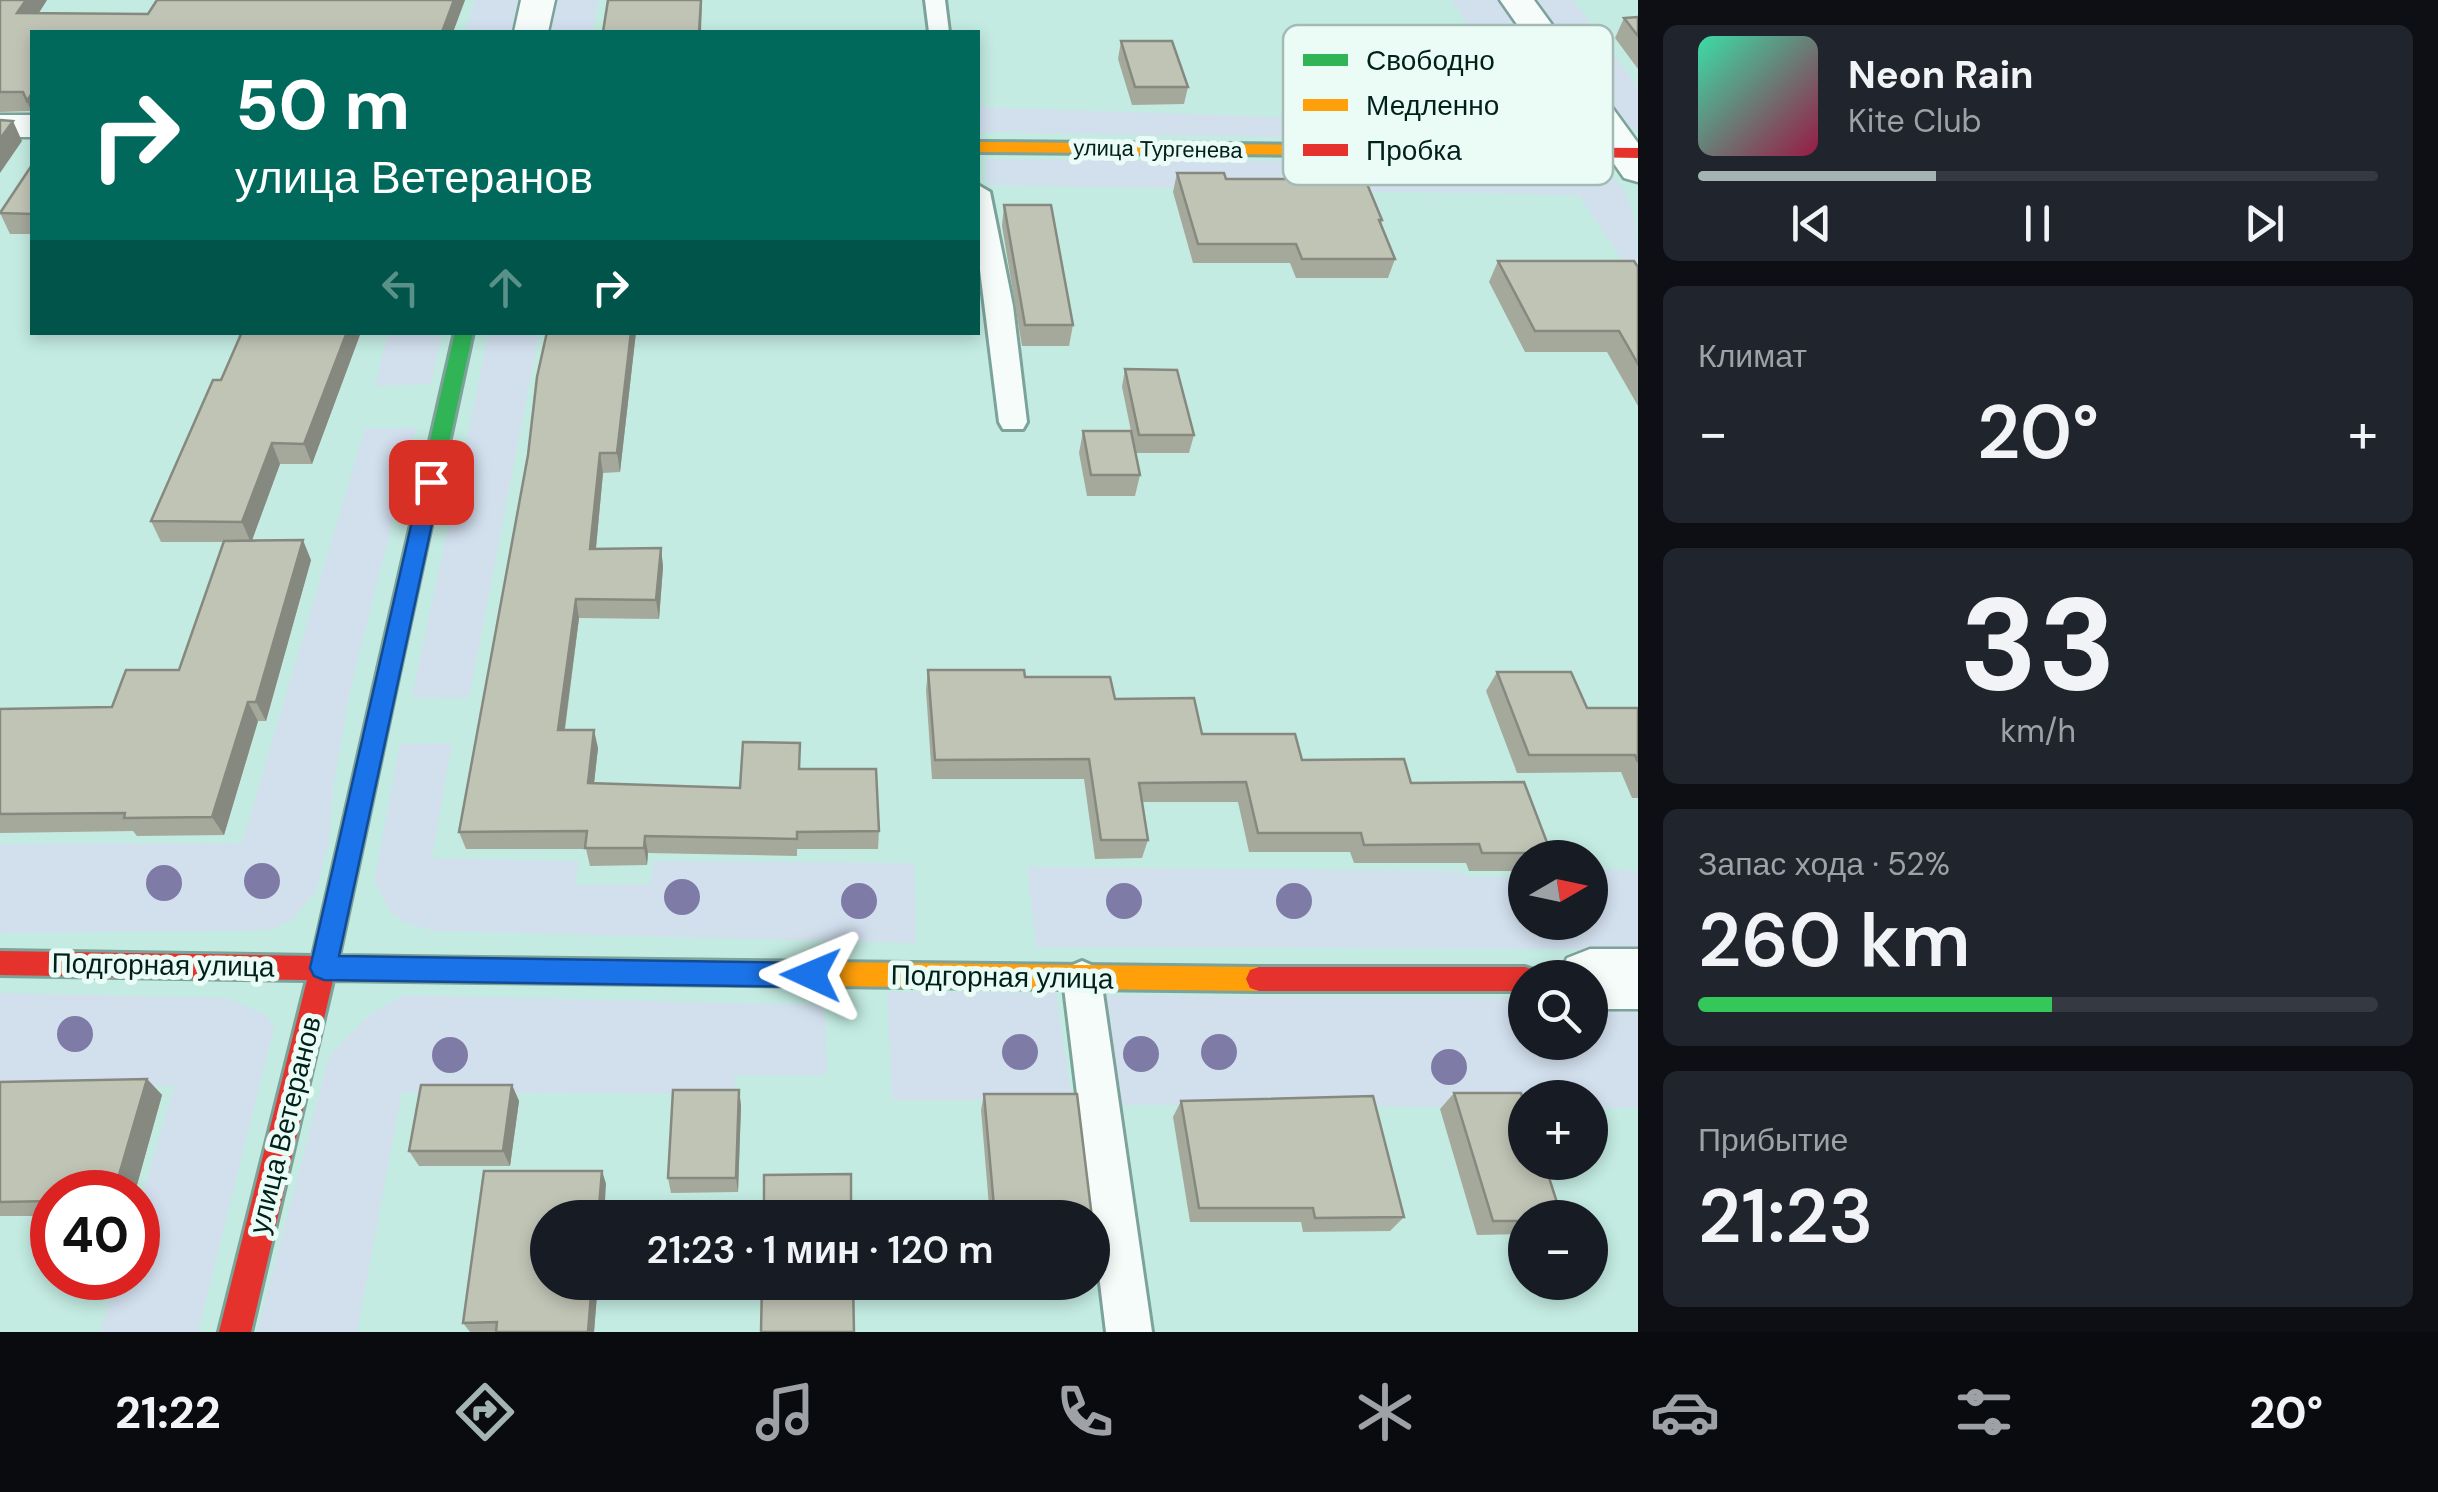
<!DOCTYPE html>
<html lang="ru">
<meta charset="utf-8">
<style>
body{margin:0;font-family:"DM Sans",sans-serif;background:#20242c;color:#f1f3f6;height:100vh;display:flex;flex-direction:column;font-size:38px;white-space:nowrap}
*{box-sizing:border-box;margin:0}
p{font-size:32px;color:#9ea1a6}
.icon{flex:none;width:55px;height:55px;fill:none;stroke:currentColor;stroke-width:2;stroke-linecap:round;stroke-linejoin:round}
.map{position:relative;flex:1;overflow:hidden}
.side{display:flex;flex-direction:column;gap:25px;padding:25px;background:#0d0f14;width:800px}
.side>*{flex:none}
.guide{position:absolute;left:30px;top:30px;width:950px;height:305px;border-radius:0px;box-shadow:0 5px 15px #0003;background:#00695c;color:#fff;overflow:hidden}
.needle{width:65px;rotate:81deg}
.controls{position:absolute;left:1508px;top:840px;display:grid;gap:20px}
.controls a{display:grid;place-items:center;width:100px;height:100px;border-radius:50%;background:#171b24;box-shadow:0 5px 15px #0003;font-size:50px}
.speed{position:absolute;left:30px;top:1170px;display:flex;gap:20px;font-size:50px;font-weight:700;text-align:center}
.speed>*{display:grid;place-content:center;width:130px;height:130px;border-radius:50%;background:#171b24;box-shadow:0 5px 15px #0003;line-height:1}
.speed .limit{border:15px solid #d22;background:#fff;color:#111}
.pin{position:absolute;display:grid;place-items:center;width:85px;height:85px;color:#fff;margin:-42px;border-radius:20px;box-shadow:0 5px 15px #0006}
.me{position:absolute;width:110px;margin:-55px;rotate:271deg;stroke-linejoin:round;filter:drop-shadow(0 0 8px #0008)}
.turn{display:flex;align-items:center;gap:35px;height:210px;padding:0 40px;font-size:45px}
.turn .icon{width:130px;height:130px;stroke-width:2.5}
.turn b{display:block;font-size:70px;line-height:85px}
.lanes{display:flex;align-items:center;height:95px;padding:0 40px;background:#0003;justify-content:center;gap:50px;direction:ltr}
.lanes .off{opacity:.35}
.big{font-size:75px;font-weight:600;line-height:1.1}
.side .widget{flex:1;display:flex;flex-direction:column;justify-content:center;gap:15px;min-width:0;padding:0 35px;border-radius:15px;background:#20242c}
.side .dial{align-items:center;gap:0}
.dial b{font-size:130px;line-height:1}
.song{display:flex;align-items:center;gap:30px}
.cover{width:120px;height:120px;border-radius:15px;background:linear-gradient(135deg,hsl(160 70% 55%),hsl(340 70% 35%))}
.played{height:10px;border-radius:5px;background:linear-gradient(90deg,#a4b4b2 35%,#363941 35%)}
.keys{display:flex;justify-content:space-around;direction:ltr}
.heat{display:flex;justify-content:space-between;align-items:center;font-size:55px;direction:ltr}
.charge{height:15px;border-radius:8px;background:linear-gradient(90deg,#34c759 52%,#363941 0)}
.trip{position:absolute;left:530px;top:1200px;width:580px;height:100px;border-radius:50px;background:#171b24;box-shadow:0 5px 15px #0003;font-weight:600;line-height:100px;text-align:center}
.dock{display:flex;height:160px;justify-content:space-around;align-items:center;background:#090b0e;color:#9ea1a6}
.dock .icon{width:70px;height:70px}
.dock .on{color:#a4b4b2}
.dock b{font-size:45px;color:#f1f3f6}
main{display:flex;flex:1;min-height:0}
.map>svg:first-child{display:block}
.green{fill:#d2dfed}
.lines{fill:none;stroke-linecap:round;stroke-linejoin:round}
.lane-casing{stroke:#7ca29a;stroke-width:6}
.street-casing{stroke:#7ca29a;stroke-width:5}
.fast-casing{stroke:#7ca29a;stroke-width:6}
.slow-casing{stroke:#7ca29a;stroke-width:6}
.jam-casing{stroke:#7ca29a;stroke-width:6}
.lane{fill:#f6fcfa;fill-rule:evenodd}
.street{fill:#f6fcfa;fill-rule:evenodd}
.fast{fill:#30b455;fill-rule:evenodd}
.slow{fill:#ff9f0a;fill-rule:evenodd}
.jam{fill:#e5322d;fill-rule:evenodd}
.tree{fill:#7e7ca7}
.wall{fill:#a5a99c}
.shaded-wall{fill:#86897f}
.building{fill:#c0c4b5;stroke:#86897f;stroke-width:2.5}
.route{fill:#1a73e8;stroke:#114b97;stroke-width:2.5}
.labels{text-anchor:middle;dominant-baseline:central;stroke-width:10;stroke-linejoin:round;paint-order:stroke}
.far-street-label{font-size:22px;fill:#01201a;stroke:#ebfcf7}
.street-label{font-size:28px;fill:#01201a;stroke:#ebfcf7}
.key{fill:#ebfcf7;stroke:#a5bab5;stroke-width:2.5}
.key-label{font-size:28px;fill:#01201a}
</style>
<main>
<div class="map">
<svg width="1638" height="1332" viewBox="0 0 1638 1332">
<rect width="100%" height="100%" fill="#c3ebe1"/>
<path class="green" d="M475,0h43l-7,32h-46z
M556,0h42l-5,32h-44z
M1452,0h48l81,119 1,14 -19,9 -585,-10v-25l332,11 217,1z
M1531,0h42l65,87v45l-14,-8z
M986,159l600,5c52,12 52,67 52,120l-59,-89 -593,-10z
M388,333h54l-11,51 -56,2z
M489,333h50l-70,365 -57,-1z
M365,428h51l-65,258 -18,102 -4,54 -13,49 -24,28 -20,11 -272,3v-89l242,-1z
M452,743l-20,115 146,3 -2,24 74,-1 4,-23 260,2 2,80 -481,-12 -30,-8 -15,-12 -16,-30 26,-137z
M1027,867l431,4 12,6h55v45h65v-53l48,2v78l-602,-2z
M887,992l169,1 16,107h-180z
M0,993l227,5 39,17 8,12 -76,305h-98l17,-54h21v-69l36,-123 -174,-3z
M406,995l414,10 5,10 2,60h-92l-1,19 -332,-2 -45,240h-100l72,-275c23,-27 44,-49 77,-62z
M1103,995l422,3v44h65v-43h48v109h-48v-10h-65v9l-406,-2z"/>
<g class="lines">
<defs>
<path id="lane" d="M925,0h20l4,32h-20z
M978,185l12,7 23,114 14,116 -4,7h-20l-4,-7 -21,-168z
M1082,961l14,6 5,12 51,353h-46l-43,-353 5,-12z"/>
<path id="street" d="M521,0h34l-7,32h-34z
M1500,0h34l104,143v39l-14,-4z
M0,115h32v22h-32z
M1590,949h48v60h-48v-31h-32l9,-20z"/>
<path id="fast" d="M455,332h18l-73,337 -3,6h-16l-3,-6z"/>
<path id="slow" d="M978,142l450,4 8,5 -8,5 -450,-4z
M479,958l780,9 9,3 4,9 -4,9 -9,3 -780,-9 -9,-3 -4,-9 4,-9z"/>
<path id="jam" d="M1428,146l210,2v10l-216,-4 -2,-3z
M389,660l8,3 3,6 -61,287 140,2 9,3 4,9 -4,9 -9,3 -146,-2 -82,352h-32l88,-352 -307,-5v-24l313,5 65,-287 3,-6z
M1259,967h266l9,3 4,8h-13v13h-266l-9,-3 -4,-9 4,-9z"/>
</defs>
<use href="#lane" class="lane-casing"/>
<use href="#street" class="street-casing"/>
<use href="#fast" class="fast-casing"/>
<use href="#slow" class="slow-casing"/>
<use href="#jam" class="jam-casing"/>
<use href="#lane" class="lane"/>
<use href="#street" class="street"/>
<use href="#fast" class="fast"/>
<use href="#slow" class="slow"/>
<use href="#jam" class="jam"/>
</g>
<g class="tree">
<circle cx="262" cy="881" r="18"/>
<circle cx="164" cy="883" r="18"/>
<circle cx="682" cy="897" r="18"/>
<circle cx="859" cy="901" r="18"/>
<circle cx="1124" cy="901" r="18"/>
<circle cx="1294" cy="901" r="18"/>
<circle cx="75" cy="1034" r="18"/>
<circle cx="1020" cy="1052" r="18"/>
<circle cx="1219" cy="1052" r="18"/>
<circle cx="1141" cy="1054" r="18"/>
<circle cx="450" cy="1055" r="18"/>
<circle cx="1449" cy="1067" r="18"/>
</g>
<path class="wall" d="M0,0h47l-9,14h110l317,-14 -12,32h-421l-1,79 -31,1z
M1638,17v52l-23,-31 9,-20z
M1121,41l67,46 -4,17 -52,1 -14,-46z
M32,165v69h-22l-10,-21z
M1177,173l49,6 156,41 -1,5 14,34 -7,19h-92l-6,-15h-97l-20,-71z
M1004,205l69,120 -4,21h-47l-20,-120z
M1498,261l140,6v139l-31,-54h-82l-36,-70z
M361,332l-49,132h-32l-28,76 59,20 -45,161h-8l-34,114 -87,1 -4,-5 -133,2v-124l112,-2 67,-37 45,-128h-63l-10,-21 70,-141z
M547,332h89l-16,140 -17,1 -7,75h65l2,19 -4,52 -80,-1 -14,112 33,18 -4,35 146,5 60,-19 79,62 -1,18h-81v7l-149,-3 -1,12 -57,1 -4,-17h-120l-7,-17 69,-377z
M1125,369l69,66 -5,18h-53l4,22 -5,21h-48l-8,-43 4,-22h48l-9,-44z
M928,670l97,7 90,22 87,35 100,26 109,23 140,70 -4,5h-22v13h-56l-3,-8h-112l-4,-11h-101l-11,-50h-96l6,38 -6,18 -47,1 -11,-80h-152l-6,-89z
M1497,672l90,36h51v90h-6l-11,-26 -104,1 -31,-82z
M147,1079l15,16 -27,97h-83v24h-52v-134z
M512,1085l7,16 -9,65h-91l-10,-15z
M739,1090l2,16 -3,86 -67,1 -3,-15z
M1454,1093l71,125v16l-48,1 -37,-126z
M984,1094l108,124h-102l-9,-108z
M1181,1101l223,116 -14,14 -87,1 -2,-10h-111l-17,-105z
M602,1171l4,13 -58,98h50l-4,50h-124l-7,-9z"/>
<path class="shaded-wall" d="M26,0h21l-21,33 -9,-20z
M454,0h11l-12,32h-11z
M701,0h1l-1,32h-2z
M32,93v21l-5,-13z
M13,121l9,20 -22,32v-34z
M347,332h14l-49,132 -8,-20z
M631,332h5l-16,140 -3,-19z
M272,443l8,21 -29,79 -9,-21z
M600,453l3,20 -9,95 -4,-19z
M303,540l8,20 -45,161 -10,-19z
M661,548l2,19 -4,52 -3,-19z
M576,599l3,19 -17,130 -4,-18z
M248,702l10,19 -34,114 -12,-18z
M594,730l4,18 -6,53 -4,-18z
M645,836l3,17 -1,12 -3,-17z
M147,1079l15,16 -27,97h-21z
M512,1085l7,16 -9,65 -7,-15z
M739,1090l2,16 -3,86 -2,-14z
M602,1171l4,13 -2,34h-6z
M592,1282h6l-4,50h-6z"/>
<path class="building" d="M0,0h26l-9,13 131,1 9,-14h297l-12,32h-410v61l-5,8 -4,-9h-23z
M608,0h93l-2,32h-96z
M1638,17v19l-14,-18z
M1121,41h51l16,46h-53z
M0,120l13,1 -13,18z
M32,165v49l-32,-1z
M1177,173h47l2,6h139l17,41h-3l16,39h-93l-6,-15h-98z
M1004,205h47l22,120h-48z
M1498,261h136l4,6v97l-19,-33h-84z
M242,332h105l-43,112 -32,-1 -30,79 -91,-1 62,-141h8z
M547,332h84l-14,121h-17l-10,96 71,-1 -5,52 -80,-1 -18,131h36l-6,53 152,5 3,-46 57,1 -1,26h77l3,62 -82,1v7l-152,-3 -1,12h-59l2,-17 -128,1 69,-377 9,-78z
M1125,369l52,1 17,65h-55z
M1083,431h48l9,44h-49z
M303,540l-47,162h-8l-36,115 -88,1 1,-5 -125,1v-105l112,-2 14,-37h53l45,-129z
M928,670h96l1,7h85l5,22 79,-1 8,36h93l7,26 102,-1 7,24 113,-1 27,71h-69l-3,-9 -115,1 -3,-12h-103l-12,-51 -107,1 9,57h-47l-12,-81 -154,1z
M1497,672h74l16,36h51v54l-3,-7h-106z
M147,1079l-33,113h-62v9l-52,1v-120z
M421,1085h91l-9,66h-94z
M673,1090h66l-3,88h-68z
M1454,1093h67l4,12v57h19l18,56h-37v3h-32z
M984,1094h93l15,124h-97z
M1373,1096l31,121 -89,1 -2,-10h-114l-18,-107z
M484,1171h118l-4,47h-50v64h44l-4,50h-92l1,-10 -34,1z
M851,1174v44h-87v-43z
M762,1282h91l1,50h-93z"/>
<path class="route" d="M431,475l10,7 -102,474 472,7 10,3 4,9 -4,9 -10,3 -487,-7 -10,-4 -4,-8 111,-486z"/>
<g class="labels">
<g class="far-street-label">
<text transform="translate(1158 149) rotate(1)">улица Тургенева</text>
</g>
<g class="street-label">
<text transform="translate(163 965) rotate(1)">Подгорная улица</text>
<text transform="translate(1002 977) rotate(1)">Подгорная улица</text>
<text transform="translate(285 1125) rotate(-76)">улица Ветеранов</text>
</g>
</g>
<rect x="1283" y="25" width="330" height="160" rx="15" class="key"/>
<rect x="1303" y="54" width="45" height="12" fill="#30b455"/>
<rect x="1303" y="99" width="45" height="12" fill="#ff9f0a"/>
<rect x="1303" y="144" width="45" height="12" fill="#e5322d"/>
<g class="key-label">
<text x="1366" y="70">Свободно</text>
<text x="1366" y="115">Медленно</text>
<text x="1366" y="160">Пробка</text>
</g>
</svg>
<div class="controls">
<a><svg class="needle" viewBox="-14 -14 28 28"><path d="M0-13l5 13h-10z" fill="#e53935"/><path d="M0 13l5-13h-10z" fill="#9ea1a6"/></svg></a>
<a><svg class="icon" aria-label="search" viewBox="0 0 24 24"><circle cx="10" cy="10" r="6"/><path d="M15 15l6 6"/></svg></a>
<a>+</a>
<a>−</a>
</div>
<div class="speed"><div class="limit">40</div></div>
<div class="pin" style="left:431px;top:482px;background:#d93025"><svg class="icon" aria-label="arrive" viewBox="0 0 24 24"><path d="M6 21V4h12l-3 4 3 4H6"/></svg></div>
<svg class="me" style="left:811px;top:975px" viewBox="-20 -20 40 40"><path d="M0-17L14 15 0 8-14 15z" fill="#1a73e8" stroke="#fff" stroke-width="4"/></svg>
<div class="trip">21:23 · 1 мин · 120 m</div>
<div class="guide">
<div class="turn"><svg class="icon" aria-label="right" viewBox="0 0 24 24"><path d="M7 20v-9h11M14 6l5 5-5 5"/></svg><div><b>50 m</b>улица Ветеранов</div></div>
<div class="lanes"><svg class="icon off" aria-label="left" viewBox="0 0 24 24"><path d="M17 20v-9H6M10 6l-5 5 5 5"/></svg><svg class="icon off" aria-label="ahead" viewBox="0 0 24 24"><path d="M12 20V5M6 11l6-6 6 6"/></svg><svg class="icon" aria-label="right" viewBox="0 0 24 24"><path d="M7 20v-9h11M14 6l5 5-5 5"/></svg></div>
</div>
</div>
<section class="side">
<div class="widget">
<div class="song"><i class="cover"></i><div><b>Neon Rain</b><p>Kite Club</p></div></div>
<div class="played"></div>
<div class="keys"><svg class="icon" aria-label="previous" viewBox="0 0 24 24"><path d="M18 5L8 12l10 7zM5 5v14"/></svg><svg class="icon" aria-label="pause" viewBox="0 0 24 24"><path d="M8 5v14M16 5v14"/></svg><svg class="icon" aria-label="next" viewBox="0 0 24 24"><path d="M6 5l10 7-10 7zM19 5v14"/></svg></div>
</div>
<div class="widget"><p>Климат</p>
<div class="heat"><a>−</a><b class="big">20°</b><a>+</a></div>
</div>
<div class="widget dial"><b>33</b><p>km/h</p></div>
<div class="widget"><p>Запас хода · 52%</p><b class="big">260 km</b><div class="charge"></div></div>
<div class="widget"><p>Прибытие</p><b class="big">21:23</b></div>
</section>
</main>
<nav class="dock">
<b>21:22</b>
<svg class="icon on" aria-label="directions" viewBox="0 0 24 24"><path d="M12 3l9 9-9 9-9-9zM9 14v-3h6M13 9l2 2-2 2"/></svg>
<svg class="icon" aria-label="music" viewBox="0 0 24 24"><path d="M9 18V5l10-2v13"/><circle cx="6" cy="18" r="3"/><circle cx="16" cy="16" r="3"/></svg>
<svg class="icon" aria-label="phone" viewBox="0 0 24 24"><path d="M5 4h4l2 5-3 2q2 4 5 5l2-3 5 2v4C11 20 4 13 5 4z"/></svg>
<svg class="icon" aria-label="climate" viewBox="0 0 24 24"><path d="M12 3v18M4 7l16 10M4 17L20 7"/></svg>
<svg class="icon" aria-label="car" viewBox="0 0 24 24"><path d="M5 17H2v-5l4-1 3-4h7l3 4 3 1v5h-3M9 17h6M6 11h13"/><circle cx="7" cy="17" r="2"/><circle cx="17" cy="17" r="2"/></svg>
<svg class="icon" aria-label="filters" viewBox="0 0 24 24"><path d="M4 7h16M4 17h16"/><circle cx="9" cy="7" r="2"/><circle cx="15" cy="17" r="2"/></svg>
<b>20°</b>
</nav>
